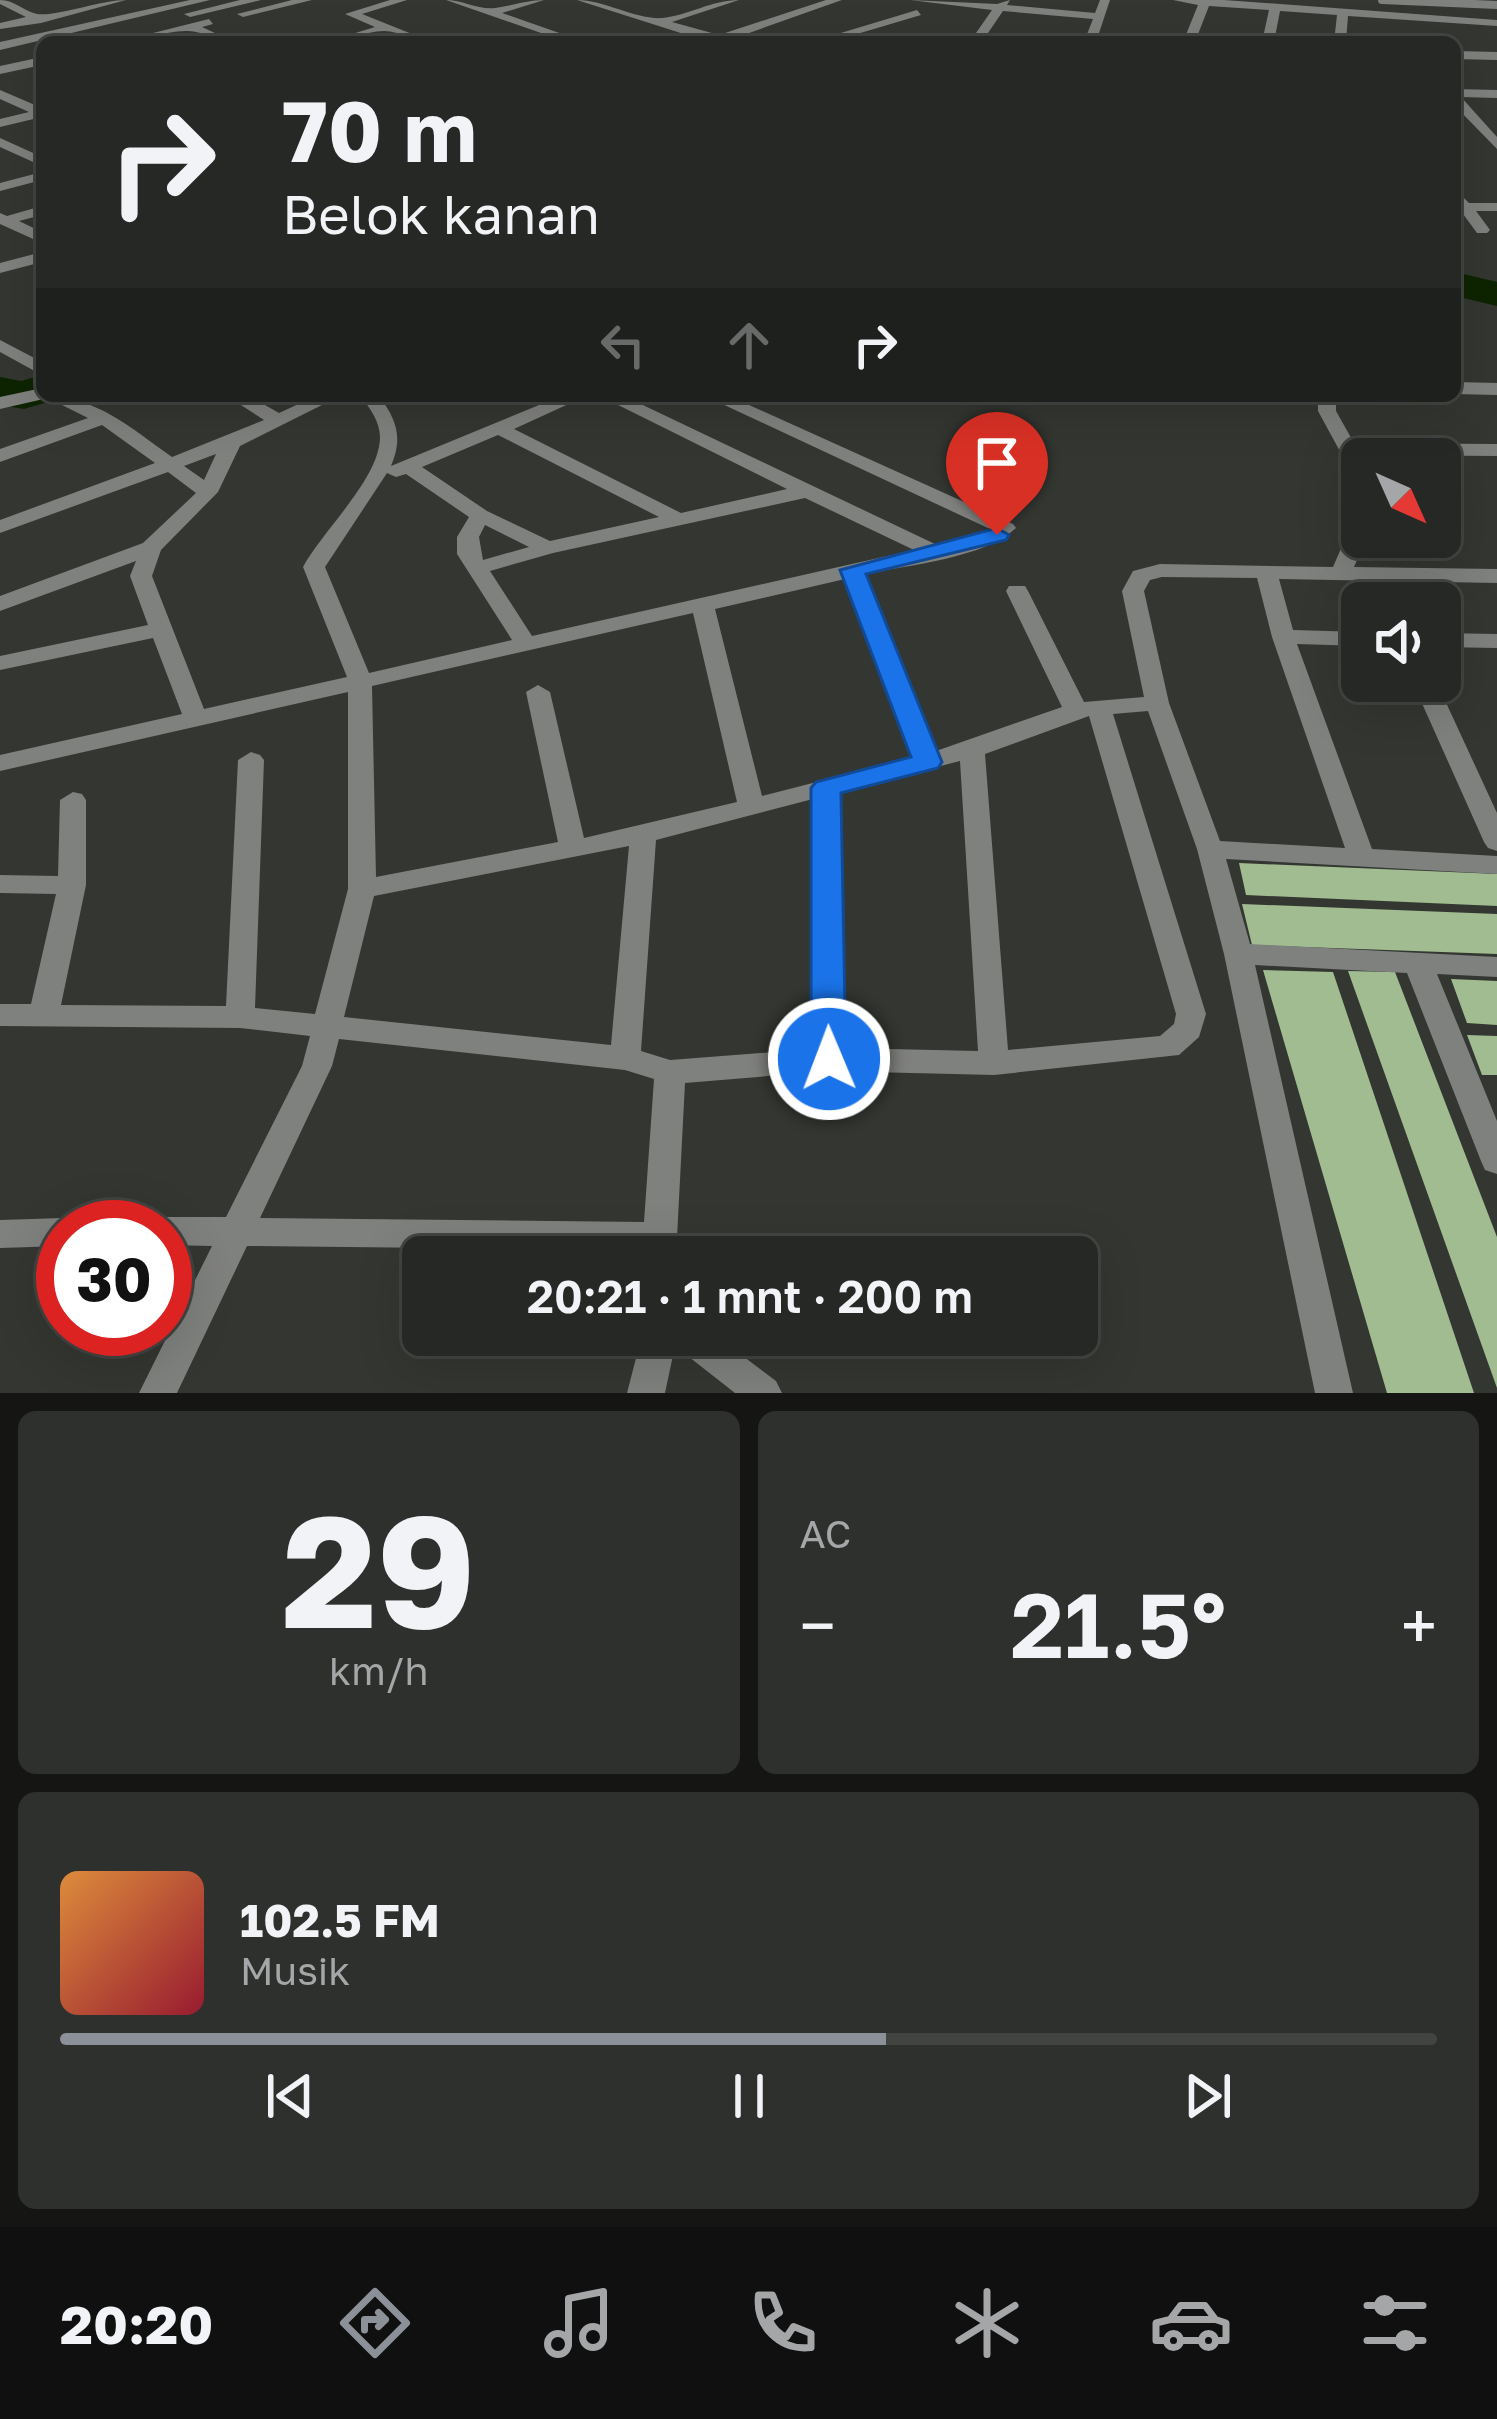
<!DOCTYPE html>
<html lang="id">
<meta charset="utf-8">
<style>
body{margin:0;font-family:"Golos Text",sans-serif;background:#2e302d;color:#f1f3f6;height:100vh;display:flex;flex-direction:column;font-size:45px;white-space:nowrap}
*{box-sizing:border-box;margin:0}
p{font-size:39px;color:#a4a6a7}
.icon{flex:none;width:66px;height:66px;fill:none;stroke:currentColor;stroke-width:2;stroke-linecap:round;stroke-linejoin:round}
.map{position:relative;height:1393px;overflow:hidden}
.details{display:flex;flex-direction:column;gap:18px;padding:18px;background:#151614;flex:1}
.details>*{flex:none}
.banner{position:absolute;left:36px;top:36px;width:1425px;height:366px;border-radius:18px;box-shadow:0 12px 48px #0002,0 0 0 3px #424442;background:#262825;color:#f1f3f6;overflow:hidden}
.needle{width:78px;rotate:135deg}
.controls{position:absolute;left:1341px;top:438px;display:grid;gap:24px}
.controls a{display:grid;place-items:center;width:120px;height:120px;border-radius:18px;background:#262825;box-shadow:0 12px 48px #0002,0 0 0 3px #424442;font-size:60px}
.speed{position:absolute;left:36px;top:1200px;display:flex;gap:24px;font-size:60px;font-weight:700;text-align:center}
.speed>*{display:grid;place-content:center;width:156px;height:156px;border-radius:50%;background:#262825;box-shadow:0 12px 48px #0002,0 0 0 3px #424442;line-height:1}
.speed .limit{border:18px solid #d22;background:#fff;color:#111}
.pin{position:absolute;display:grid;place-items:center;width:102px;height:102px;color:#fff;margin:-123px -51px;border-radius:50% 50% 50% 0;rotate:-45deg;box-shadow:0 0 12px #0007}
.pin .icon{rotate:45deg}
.me{position:absolute;width:132px;margin:-66px;rotate:359deg;stroke-linejoin:round;filter:drop-shadow(0 0 9px #0008)}
.turn{display:flex;align-items:center;gap:42px;height:252px;padding:0 48px;font-size:54px}
.turn .icon{width:156px;height:156px;stroke-width:2.5}
.turn b{display:block;font-size:84px;line-height:102px}
.lanes{display:flex;align-items:center;height:114px;padding:0 48px;background:#0003;justify-content:center;gap:60px;direction:ltr}
.lanes .off{opacity:.35}
.big{font-size:90px;font-weight:600;line-height:1.1}
.details .tile{flex:1;display:flex;flex-direction:column;justify-content:center;gap:18px;min-width:0;padding:0 42px;border-radius:18px;background:#2e302d}
.details .dial{align-items:center;gap:0}
.dial b{font-size:156px;line-height:1}
.song{display:flex;align-items:center;gap:36px}
.cover{width:144px;height:144px;border-radius:18px;background:linear-gradient(135deg,hsl(30 70% 55%),hsl(350 70% 35%))}
.played{height:12px;border-radius:6px;background:linear-gradient(90deg,#8c9099 60%,#424442 60%)}
.keys{display:flex;justify-content:space-around;direction:ltr}
.heat{display:flex;justify-content:space-between;align-items:center;font-size:66px;direction:ltr}
.details .tiles{flex:1;display:grid;gap:18px;grid-template-columns:1fr 1fr}
.tile:last-child{grid-column:span 2}
.trip{position:absolute;left:402px;top:1236px;width:696px;height:120px;border-radius:18px;background:#262825;box-shadow:0 12px 48px #0002,0 0 0 3px #424442;font-weight:600;line-height:120px;text-align:center}
.menu{display:flex;height:192px;justify-content:space-around;align-items:center;background:#0f100f;color:#a4a6a7}
.menu .icon{width:84px;height:84px}
.menu .on{color:#8c9099}
.menu b{font-size:54px;color:#f1f3f6}
.map>svg:first-child{display:block}
.lines{fill:none;stroke-linecap:round;stroke-linejoin:round}
.river{fill:#0e2400;fill-rule:evenodd}
.building{fill:#a0bc90}
.lane-far1{stroke:#7f817e;stroke-width:8}
.lane{stroke:#7f817e;stroke-width:12}
.street{fill:#7f817e;fill-rule:evenodd}
.route{fill:#1a73e8;stroke:#114b97;stroke-width:3}
</style>
<div class="map">
<svg width="1497" height="1393" viewBox="0 0 1497 1393">
<rect width="100%" height="100%" fill="#333631"/>
<g class="lines">
<path class="river" d="M1455,272l42,10v24l-42,-10z
M42,375v21l16,3 -34,10 -24,-4v-28l21,4z"/>
</g>
<path class="building" d="M1239,863l258,11v32l-251,-11z
M1242,904l255,10v40l-245,-9z
M1263,970l70,2 141,421h-87z
M1348,971l47,1 102,265v151z
M1451,979l46,2v44l-30,-2z
M1467,1035l30,1v39h-15z"/>
<g class="lines">
<path class="lane-far1" d="M1382,0l115,5"/>
<path class="lane" d="M1455,388l42,1"/>
<path class="street" d="M0,0c15,0 23,11 37,14 19,3 64,-14 89,-14l-85,23 -41,6v-6l26,-6 -26,-13z
M190,0h20l-210,50v-8z
M240,0h21l-71,17 -6,-3z
M292,0h20l-69,17 -6,-3z
M390,0h17l-45,14 70,28c-17,0 -32,-11 -48,-11 -19,0 -38,11 -58,11l49,-15 -30,-13z
M446,0c16,0 33,10 49,8 17,-2 32,-8 49,-8l-42,13 83,29h-18z
M577,0c28,0 59,20 86,18 26,-3 49,-18 76,-18l-67,22 47,13 107,-35h16l-110,39 4,3h-27z
M910,0l87,4 13,-4 -3,5 88,8 5,-13h10l-14,42h-12l9,-23 -90,-8 -15,22 5,9h-12l-5,-9 16,-23z
M1173,0h51l273,20v6l-149,-10 -2,26h-12l3,-27 -57,-4 -6,31h-12l7,-32 -60,-4 -14,36h-12l15,-37z
M917,10l4,5 -91,27h-19z
M209,19l4,5 -11,3 32,15c-17,0 -32,-12 -48,-11 -23,0 -45,11 -69,11z
M1455,51l42,1v8l-42,-1z
M42,57v8l-42,9v-8z
M1455,89l42,1v8l-36,-1 36,40v12l-42,-43z
M0,90l42,18v9l-42,10v-8l29,-7 -29,-13z
M0,138l42,19v9l-42,-19z
M42,172v8l-42,11v-8z
M1455,189l14,14h28v8h-21l14,19 -3,3h-10l-22,-30z
M42,206v9l-23,6 23,11v11l-42,-19v-11l7,3z
M42,252v10l-42,11v-10z
M0,340l42,22v13l-42,-23z
M42,388v8c55,0 87,31 130,61l92,-37 -37,-24h22l30,17 37,-17h24l-100,50 -22,46 -57,58 -9,26 52,133 143,-32 -44,-110c20,-37 76,-88 77,-129 0,-17 -10,-29 -19,-42h18c18,24 24,42 12,70l170,-70h25l-72,33 167,84 106,-24 -187,-93h24l313,149 40,-9 13,-7 -285,-133h24l284,128 3,4c-31,30 -108,37 -151,46l71,177 126,-44 -56,-116 3,-5h16l3,5 56,111 60,-5 -22,-106 11,-20 27,-7 173,3 19,-44 10,-6v20h5l-13,30 143,2v14l-218,-4 14,51 69,2v14l-65,-2 75,205 125,7v18l-271,-15 24,85 247,13v20l-60,-3 60,147v53l-12,-4 -4,-9 -74,-188 -152,-8 98,428h-38l-91,-439 -27,-105 -49,-138 -35,3 93,300 -7,23 -20,18 -185,20 -165,-4 -144,12 -9,174h-34v-7l-395,-4 -70,147h-38l73,-147 -47,-1v-18h-15l3,-6 12,-4h61l76,-151 8,-30 -70,-8 -240,-2v-22h31l25,-110 -56,-1v-18l58,1 2,-76 13,-8 9,2 4,6v85l-25,120 165,1 12,-246 13,-8 9,3 4,5 -9,248 60,6 33,-125v-197l-348,79v-16l182,-41 -29,-76 -153,32v-14l148,-31 -18,-49 6,-15 -136,50v-15l143,-53 53,-50 -28,-21 -168,61v-13l155,-57 -53,-38 -102,37v-13l88,-31 -40,-20 -48,11v-12zM498,435l161,82 -109,24 -63,-30 -65,-44zM216,454l-12,26 -20,-14zM387,473l9,4 10,-3 63,43 -12,20v17l55,86 -143,33 -44,-106zM805,498l109,52 -382,86 -42,-65 63,-18zM485,525l44,22 -46,13 -4,-23zM1162,577l95,1 15,59 73,211 -125,-7 -51,-138 -25,-112 6,-11zM845,579l69,178 -152,39 -47,-187zM693,613l44,189 -153,36 -34,-146 -12,-7 -12,7 32,150 -182,35 -4,-191zM1089,716l87,298 -2,10 -14,12 -152,14 -23,-296zM960,761l18,290 -134,-3 -5,-256zM813,799l1,250 -144,11 -29,-9 15,-211zM629,846l-18,199 -267,-28 30,-121zM339,1039l286,31 29,9 -10,143 -384,-4 72,-152z
M1318,396h18v15l18,32 143,1v12l-136,-1 1,26 -7,-2 -37,-68z
M1440,633l57,1v14l-57,-1z
M1412,681h24l61,132v38l-9,-3 -4,-6z
M63,1218l15,9h-15v19l-63,2v-28z
M642,1335h73l61,46 6,12h-47l-60,-47 -10,47h-38z"/>
</g>
<path class="route" d="M997,528l12,7 -3,5 -140,34 76,188 -4,6 -97,25 5,266 -5,9h-25l-5,-9v-271l5,-6 95,-25 -71,-187z"/>
</svg>
<div class="controls">
<a><svg class="needle" viewBox="-14 -14 28 28"><path d="M0-13l5 13h-10z" fill="#e53935"/><path d="M0 13l5-13h-10z" fill="#a4a6a7"/></svg></a>
<a><svg class="icon" aria-label="sound" viewBox="0 0 24 24"><path d="M4 9h4l5-4v14l-5-4H4zM17 9q2 3 0 6"/></svg></a>
</div>
<div class="speed"><div class="limit">30</div></div>
<div class="pin" style="left:997px;top:535px;background:#d93025"><svg class="icon" aria-label="arrive" viewBox="0 0 24 24"><path d="M6 21V4h12l-3 4 3 4H6"/></svg></div>
<svg class="me" style="left:829px;top:1059px" viewBox="-20 -20 40 40"><circle r="17" fill="#1a73e8" stroke="#fff" stroke-width="3"/><path d="M0-11L8 9 0 5-8 9z" fill="#fff"/></svg>
<div class="trip">20:21 · 1 mnt · 200 m</div>
<div class="banner">
<div class="turn"><svg class="icon" aria-label="right" viewBox="0 0 24 24"><path d="M7 20v-9h11M14 6l5 5-5 5"/></svg><div><b>70 m</b>Belok kanan</div></div>
<div class="lanes"><svg class="icon off" aria-label="left" viewBox="0 0 24 24"><path d="M17 20v-9H6M10 6l-5 5 5 5"/></svg><svg class="icon off" aria-label="ahead" viewBox="0 0 24 24"><path d="M12 20V5M6 11l6-6 6 6"/></svg><svg class="icon" aria-label="right" viewBox="0 0 24 24"><path d="M7 20v-9h11M14 6l5 5-5 5"/></svg></div>
</div>
</div>
<section class="details">
<div class="tiles">
<div class="tile dial"><b>29</b><p>km/h</p></div>
<div class="tile"><p>AC</p>
<div class="heat"><a>−</a><b class="big">21.5°</b><a>+</a></div>
</div>
<div class="tile">
<div class="song"><i class="cover"></i><div><b>102.5 FM</b><p>Musik</p></div></div>
<div class="played"></div>
<div class="keys"><svg class="icon" aria-label="previous" viewBox="0 0 24 24"><path d="M18 5L8 12l10 7zM5 5v14"/></svg><svg class="icon" aria-label="pause" viewBox="0 0 24 24"><path d="M8 5v14M16 5v14"/></svg><svg class="icon" aria-label="next" viewBox="0 0 24 24"><path d="M6 5l10 7-10 7zM19 5v14"/></svg></div>
</div>
</div>
</section>
<nav class="menu">
<b>20:20</b>
<svg class="icon on" aria-label="directions" viewBox="0 0 24 24"><path d="M12 3l9 9-9 9-9-9zM9 14v-3h6M13 9l2 2-2 2"/></svg>
<svg class="icon" aria-label="music" viewBox="0 0 24 24"><path d="M9 18V5l10-2v13"/><circle cx="6" cy="18" r="3"/><circle cx="16" cy="16" r="3"/></svg>
<svg class="icon" aria-label="phone" viewBox="0 0 24 24"><path d="M5 4h4l2 5-3 2q2 4 5 5l2-3 5 2v4C11 20 4 13 5 4z"/></svg>
<svg class="icon" aria-label="climate" viewBox="0 0 24 24"><path d="M12 3v18M4 7l16 10M4 17L20 7"/></svg>
<svg class="icon" aria-label="car" viewBox="0 0 24 24"><path d="M5 17H2v-5l4-1 3-4h7l3 4 3 1v5h-3M9 17h6M6 11h13"/><circle cx="7" cy="17" r="2"/><circle cx="17" cy="17" r="2"/></svg>
<svg class="icon" aria-label="filters" viewBox="0 0 24 24"><path d="M4 7h16M4 17h16"/><circle cx="9" cy="7" r="2"/><circle cx="15" cy="17" r="2"/></svg>
</nav>
